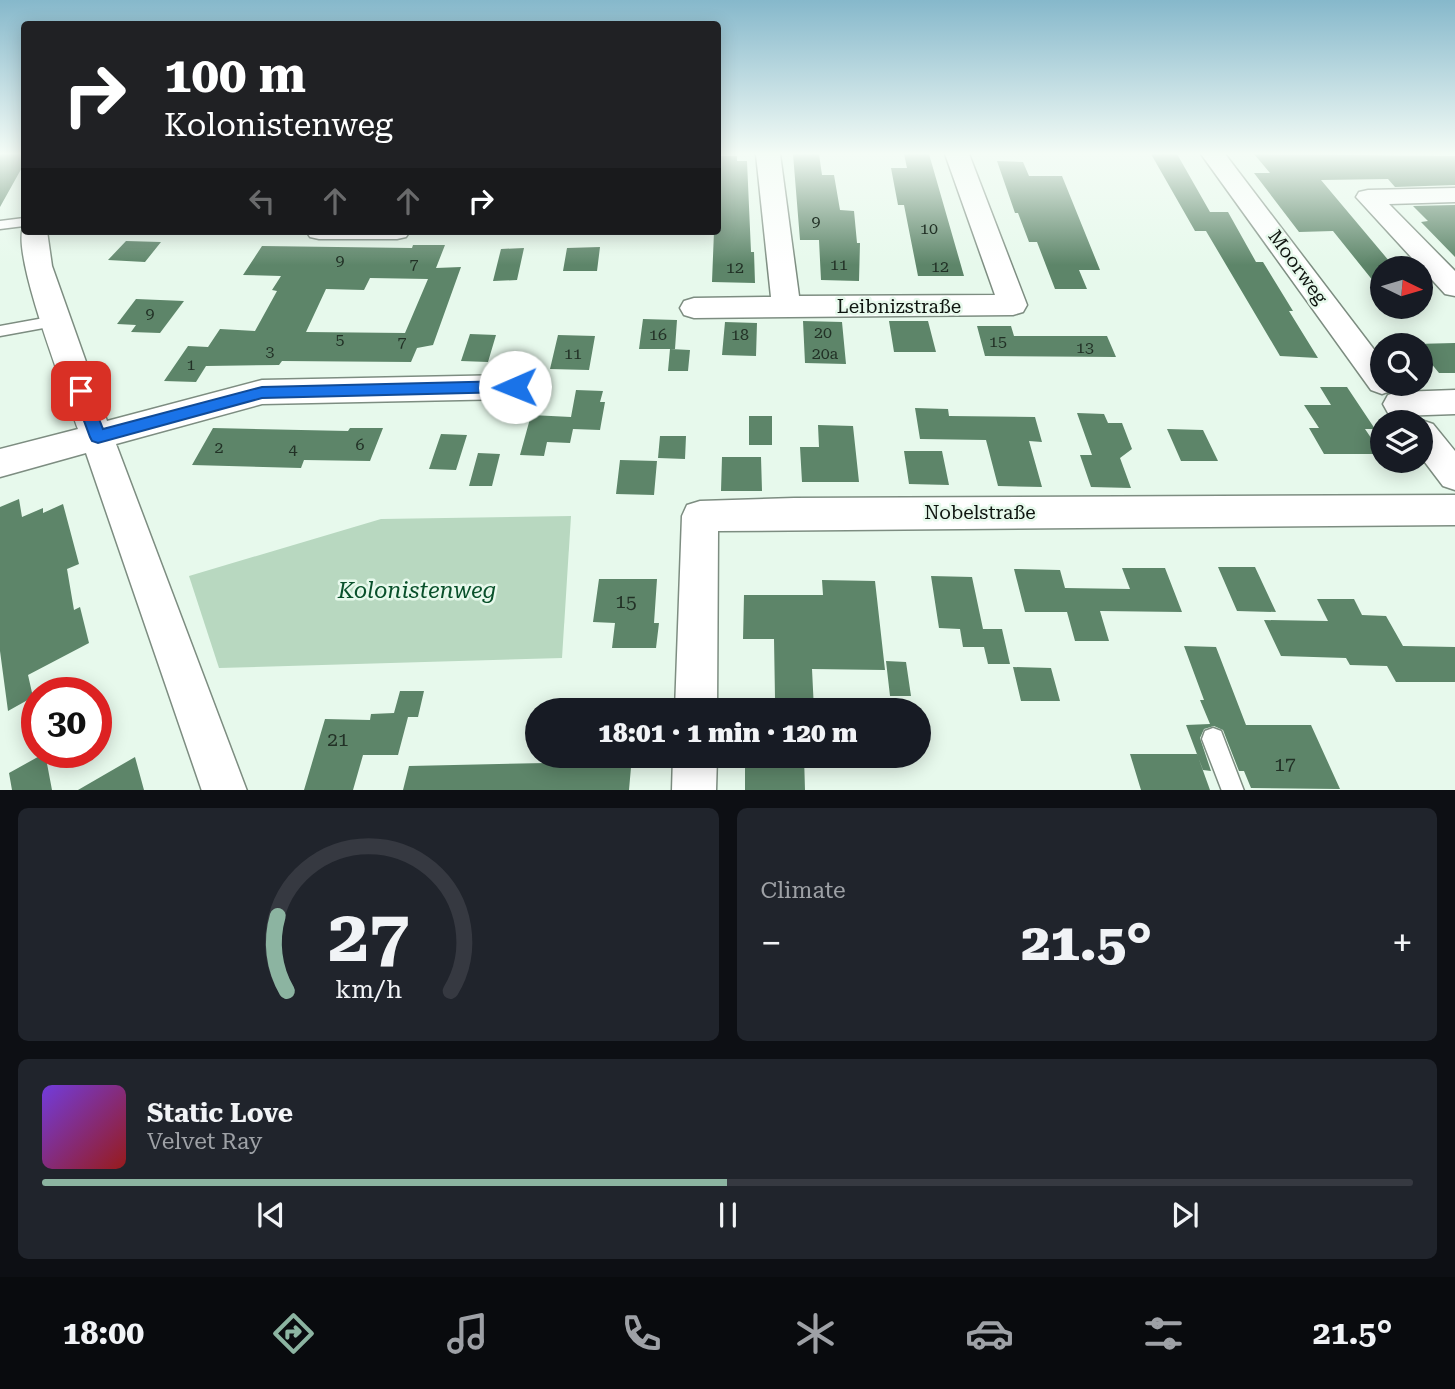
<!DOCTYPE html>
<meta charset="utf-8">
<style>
body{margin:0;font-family:"Roboto Serif",serif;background:#20242c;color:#f1f3f6;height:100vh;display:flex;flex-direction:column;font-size:26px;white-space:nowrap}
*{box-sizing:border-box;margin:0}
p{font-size:23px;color:#9ea1a6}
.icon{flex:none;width:38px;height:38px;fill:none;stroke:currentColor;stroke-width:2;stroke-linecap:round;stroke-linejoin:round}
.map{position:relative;height:790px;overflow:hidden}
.drawer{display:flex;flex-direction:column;gap:18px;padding:18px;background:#0d0f14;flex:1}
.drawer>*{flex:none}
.guide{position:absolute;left:21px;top:21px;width:700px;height:214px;border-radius:7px;box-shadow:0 4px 18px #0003;background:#202124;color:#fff;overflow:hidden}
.needle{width:46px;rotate:95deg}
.buttons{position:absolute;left:1370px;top:256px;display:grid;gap:14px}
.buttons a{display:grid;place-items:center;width:63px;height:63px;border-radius:50%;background:#171b24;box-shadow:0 4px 18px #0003;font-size:35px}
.speed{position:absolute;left:21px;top:677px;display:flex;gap:14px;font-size:35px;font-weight:700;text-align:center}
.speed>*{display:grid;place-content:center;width:91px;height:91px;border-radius:50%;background:#171b24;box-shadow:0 4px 18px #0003;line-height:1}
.speed .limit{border:10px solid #d22;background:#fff;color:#111}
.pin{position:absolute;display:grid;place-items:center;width:60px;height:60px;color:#fff;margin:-30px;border-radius:14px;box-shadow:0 4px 10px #0006}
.me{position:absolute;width:77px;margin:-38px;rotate:269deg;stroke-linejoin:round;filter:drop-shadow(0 0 5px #0008)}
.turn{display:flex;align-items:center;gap:24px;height:147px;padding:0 28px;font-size:32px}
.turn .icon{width:91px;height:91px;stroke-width:2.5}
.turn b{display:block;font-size:49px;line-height:60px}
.lanes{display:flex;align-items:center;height:66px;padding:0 28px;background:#0003;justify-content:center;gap:35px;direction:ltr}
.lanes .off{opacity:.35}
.big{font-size:52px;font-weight:800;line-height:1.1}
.drawer .card{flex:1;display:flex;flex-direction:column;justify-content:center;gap:10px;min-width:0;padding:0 24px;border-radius:10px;background:#20242c}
.drawer .dial{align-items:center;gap:0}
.dial svg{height:182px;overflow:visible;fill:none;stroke:#363941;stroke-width:7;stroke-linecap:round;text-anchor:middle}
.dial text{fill:#f1f3f6;stroke:none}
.song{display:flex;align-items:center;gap:21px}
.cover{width:84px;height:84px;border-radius:10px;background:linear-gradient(135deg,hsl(260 70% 55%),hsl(0 70% 35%))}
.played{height:7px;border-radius:4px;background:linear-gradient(90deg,#8cb4a1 50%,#363941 50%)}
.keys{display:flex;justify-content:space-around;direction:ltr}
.heat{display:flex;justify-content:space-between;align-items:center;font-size:38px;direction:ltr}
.drawer .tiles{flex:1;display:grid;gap:18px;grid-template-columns:1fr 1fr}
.card:last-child{grid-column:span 2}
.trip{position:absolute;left:525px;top:698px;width:406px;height:70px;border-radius:35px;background:#171b24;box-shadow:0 4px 18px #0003;font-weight:800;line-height:70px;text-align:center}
.menu{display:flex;height:112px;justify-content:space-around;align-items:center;background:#090b0e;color:#9ea1a6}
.menu .icon{width:49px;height:49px}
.menu .current{color:#8cb4a1}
.menu b{font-size:32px;color:#f1f3f6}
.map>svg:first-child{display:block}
.green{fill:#b8d8c0}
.building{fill:#5d8569;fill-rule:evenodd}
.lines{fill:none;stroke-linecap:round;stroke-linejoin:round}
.service-casing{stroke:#7d8d81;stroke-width:3}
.minor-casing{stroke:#7d8d81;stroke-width:3}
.service{fill:#fff;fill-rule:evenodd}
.minor{fill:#fff;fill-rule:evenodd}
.route{fill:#1a73e8;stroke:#114b97;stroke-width:2}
.labels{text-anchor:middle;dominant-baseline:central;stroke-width:5;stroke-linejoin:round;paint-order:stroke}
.number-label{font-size:16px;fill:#223126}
.street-label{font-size:19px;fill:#0f1510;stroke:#e7f9ec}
.near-number-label{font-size:19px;fill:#223126}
.near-park-label{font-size:23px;font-style:italic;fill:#08502a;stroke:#e7f9ec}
</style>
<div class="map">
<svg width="1455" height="791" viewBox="0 0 1455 791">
<rect width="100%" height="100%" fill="#e7f9ec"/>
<path class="green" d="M571,516l-9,142 -343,10 -30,-92 192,-57z"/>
<path class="building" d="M0,154h24v10l-24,43z
M793,154h26l3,21h12l6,35 14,1 3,32h3l-1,38 -38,-1 -2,-40h-19z
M904,154h25l35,122h-46l-14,-71h-6l-7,-37h16z
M1151,154h26l33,58h18l28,50h7l30,49h-4l29,47 -38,-2 -74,-125h-11z
M1254,154l201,2v29l-60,2 -7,-8 -67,1 74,88h-13v24l-49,-61 -34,1 -45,-59h16z
M718,156h19v5h10l4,91h3l1,31 -43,-1 2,-51h4z
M997,161l26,1 6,14h33l38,94h-21l8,19h-32l-18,-47h-8l-11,-29h-3z
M1455,205v52l-34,-35 7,-1 -15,-15z
M126,241l35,1 -16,20 -37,-2z
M413,245h32l-9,23 25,-1 -28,78 -16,3 -6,14 -129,-1 -3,4 -73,1 -10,16 -32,-1 24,-35 20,1 12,-18 35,2 22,-40 -5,-1 9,-14 -38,-1 19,-29 150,2zM370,278l58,1 -23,54 -99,-1 20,-43 38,1z
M600,247l-3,24h-34l4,-23z
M524,248l-7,32 -24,1 8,-32z
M136,299l48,2 -24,32 -29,-1 5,-7 -19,-1z
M643,319l34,1 -2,29h-36z
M803,321l39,1 4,42 -41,-1z
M889,321h39l8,31h-42z
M725,322l32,1 -1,33 -34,-1z
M977,326h34l3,10h93l9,21 -131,-1z
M470,334l26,1 -8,27 -27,-1z
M558,335l37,1 -6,34 -39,-1z
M1455,343v30h-16l-18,-22v-6l-6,-1z
M670,349l20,1 -2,21h-20z
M1320,387h27l28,42h-10l17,25h-58l-15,-26h10l-15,-23h27z
M576,390l27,1 -3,11h5l-5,28 -27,-1 -3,14 -23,-1 -3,14 -24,-1 11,-40 40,2z
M915,408l33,1 1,7 86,1 7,25 -13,-1 13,46 -44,-1 -12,-46 -66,-1z
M1077,413l27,1 4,9h14l10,26 -12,9 11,30 -40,-1 -11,-32h12z
M749,416h23v29h-23z
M818,425l35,1 6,56h-57l-2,-35h19z
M213,428l135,3 2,-3h33l-13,33 -66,-1 -3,8 -109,-3z
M1167,429l36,1 15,31h-37z
M441,434l26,1 -11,35 -27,-1z
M660,436h26l-1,23 -27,-1z
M904,451h38l7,34 -40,-1z
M478,453l22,1 -8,32h-23z
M722,457h39l1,34h-41z
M620,460l37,1 -3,34 -38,-1z
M19,499l3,18 21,-9v5l20,-9 16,60 -12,5 7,41 6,-3 9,36 -61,32 5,22 -25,14 -8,-60v-144z
M1218,567h37l21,45 -39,-1z
M1122,568h43l17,44 -82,-1 9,30h-34l-8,-29h-42l-11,-43 46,1 5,18 65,1z
M931,576l41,1 11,52h19l8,35h-22l-4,-17h-21l-3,-18 -21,-1z
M599,579h58l-3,44h5l-3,25h-44l3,-25 -22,-1z
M822,580l53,1 10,89 -73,-1 2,41h-32l-1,-12h-6l-1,-59h-31l1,-44h79z
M1317,599h37l8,16 24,1 17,30 52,1v35h-59l-9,-16 -37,-1 -4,-7 -65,-2 -17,-36 64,1z
M1184,646l32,1 30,78h65l29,64 -89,-1 -7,-17h-5l-16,-41 -9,-4 -10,3 -4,9 11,33 -8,-1 -17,-45 24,-1 -10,-24h4z
M886,661l20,1 5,34h-21z
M1013,667l38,1 9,33h-39z
M400,691h24l-6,26h-10l-10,38h-35l-10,35h-49l21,-71 45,1 1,-6 23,-1z
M45,753l7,37h-40l-3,-17z
M1130,754h67l13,36h-69z
M547,756h85l-3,34h-226l6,-24 137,-3z
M745,756h59l1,34h-60z
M135,757l9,33h-66z"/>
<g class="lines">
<defs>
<path id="service" d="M24,218v8l-24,3v-8z
M55,316l5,1 2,4 -2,4 -60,11v-10z
M1213,728l8,3 23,60h-22l-20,-52 3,-8z"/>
<path id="minor" d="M756,154h24l19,142 196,-1 -50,-141h24l58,151 -4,7 -10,3 -319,3 -10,-3 -4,-7 4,-7 10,-3 77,-1z
M1201,154h24l157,206v23h15l-4,7 -11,4 -11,-4z
M1455,188v14l-66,2 66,67v25l-10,-2 -89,-97 3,-5 9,-2z
M24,226v5h23l5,35 55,155 155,-41 253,-5 11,4 5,8 -5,8 -11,4 -253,5 -146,40 131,347h-45l-116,-338 -86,24v-28l78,-20c-11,-32 -69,-180 -54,-203z
M306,231h104l-4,6 -9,2h-78l-9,-2z
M1455,390v24l-56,2 -11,-3 -5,-9 5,-9 11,-3z
M1421,420l12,4 22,27v39l-12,-4 -22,-29v-35h-5z
M1455,495v30l-737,6 -1,179h-42l7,-194 5,-11 13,-4 94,-3z
M673,756h44l-1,35h-44z"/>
</defs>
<use href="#service" class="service-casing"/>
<use href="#minor" class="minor-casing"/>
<use href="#service" class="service"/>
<use href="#minor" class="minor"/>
</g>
<linearGradient id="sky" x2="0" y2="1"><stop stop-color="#86b8cb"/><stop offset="0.58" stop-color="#f4fcf6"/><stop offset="1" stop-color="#f4fcf6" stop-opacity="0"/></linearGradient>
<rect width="1455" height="265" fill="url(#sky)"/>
<path class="route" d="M515,381l8,6 -8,5 -253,6 -164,45 -6,-2 -2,-4 -17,-46 2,-5h11l17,43 159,-42z"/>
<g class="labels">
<g class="number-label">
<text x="816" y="221">9</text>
<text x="929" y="228">10</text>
<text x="340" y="260">9</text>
<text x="414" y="263">7</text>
<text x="839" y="264">11</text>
<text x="940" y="266">12</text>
<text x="735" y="267">12</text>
<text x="150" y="313">9</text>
<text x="823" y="332">20</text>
<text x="658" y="334">16</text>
<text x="740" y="334">18</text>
<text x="340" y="339">5</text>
<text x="402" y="341">7</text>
<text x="998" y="341">15</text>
<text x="1085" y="347">13</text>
<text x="270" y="351">3</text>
<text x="573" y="353">11</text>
<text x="825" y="353">20a</text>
<text x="191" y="364">1</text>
<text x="360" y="444">6</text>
<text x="219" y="447">2</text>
<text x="293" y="449">4</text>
</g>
<g class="street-label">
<text transform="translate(1298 267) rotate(54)">Moorweg</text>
<text x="899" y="306">Leibnizstraße</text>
<text x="980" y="512">Nobelstraße</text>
</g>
<g class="near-number-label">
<text x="626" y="601">15</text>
<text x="338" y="739">21</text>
<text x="1285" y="764">17</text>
</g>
<g class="near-park-label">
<text x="417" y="590">Kolonistenweg</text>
</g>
</g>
</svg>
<div class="buttons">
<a><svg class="needle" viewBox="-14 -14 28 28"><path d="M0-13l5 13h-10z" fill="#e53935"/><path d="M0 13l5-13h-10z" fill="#9ea1a6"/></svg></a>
<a><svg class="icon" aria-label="search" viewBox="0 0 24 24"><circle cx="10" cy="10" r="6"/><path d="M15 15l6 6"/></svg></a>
<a><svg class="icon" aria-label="layers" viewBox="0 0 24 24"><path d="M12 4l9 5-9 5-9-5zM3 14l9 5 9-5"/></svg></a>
</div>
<div class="speed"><div class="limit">30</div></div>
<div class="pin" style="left:81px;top:391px;background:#d93025"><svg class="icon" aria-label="arrive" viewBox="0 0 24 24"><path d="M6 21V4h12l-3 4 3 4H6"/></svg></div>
<svg class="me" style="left:515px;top:387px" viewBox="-20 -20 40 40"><circle r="19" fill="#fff"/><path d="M0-13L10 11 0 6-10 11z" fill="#1a73e8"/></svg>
<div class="trip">18:01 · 1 min · 120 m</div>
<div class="guide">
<div class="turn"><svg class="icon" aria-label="right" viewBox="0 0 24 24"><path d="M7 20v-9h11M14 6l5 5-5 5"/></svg><div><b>100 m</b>Kolonistenweg</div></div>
<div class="lanes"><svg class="icon off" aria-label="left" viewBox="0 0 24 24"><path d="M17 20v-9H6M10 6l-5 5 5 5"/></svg><svg class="icon off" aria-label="ahead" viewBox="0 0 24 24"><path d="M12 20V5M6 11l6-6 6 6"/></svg><svg class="icon off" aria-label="ahead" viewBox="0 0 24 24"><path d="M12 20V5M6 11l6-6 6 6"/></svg><svg class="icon" aria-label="right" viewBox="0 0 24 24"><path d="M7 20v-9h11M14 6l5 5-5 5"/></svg></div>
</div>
</div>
<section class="drawer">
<div class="tiles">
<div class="card dial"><svg viewBox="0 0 100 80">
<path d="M14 69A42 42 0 1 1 86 69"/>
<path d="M14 69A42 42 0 0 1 10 36" stroke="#8cb4a1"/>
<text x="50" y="56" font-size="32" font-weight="700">27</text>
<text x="50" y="72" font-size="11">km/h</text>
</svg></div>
<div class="card"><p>Climate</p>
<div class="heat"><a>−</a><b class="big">21.5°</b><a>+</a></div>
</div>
<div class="card">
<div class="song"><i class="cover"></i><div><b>Static Love</b><p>Velvet Ray</p></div></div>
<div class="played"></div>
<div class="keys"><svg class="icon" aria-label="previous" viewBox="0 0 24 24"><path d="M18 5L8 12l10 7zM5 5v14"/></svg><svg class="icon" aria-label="pause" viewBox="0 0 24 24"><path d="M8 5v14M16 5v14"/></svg><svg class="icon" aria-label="next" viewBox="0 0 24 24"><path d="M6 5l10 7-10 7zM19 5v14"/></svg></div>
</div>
</div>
</section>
<nav class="menu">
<b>18:00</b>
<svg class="icon current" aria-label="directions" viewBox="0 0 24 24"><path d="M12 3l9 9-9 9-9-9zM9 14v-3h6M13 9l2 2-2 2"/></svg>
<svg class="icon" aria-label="music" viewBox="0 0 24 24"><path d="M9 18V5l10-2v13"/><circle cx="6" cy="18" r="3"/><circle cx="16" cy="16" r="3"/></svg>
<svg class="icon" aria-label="phone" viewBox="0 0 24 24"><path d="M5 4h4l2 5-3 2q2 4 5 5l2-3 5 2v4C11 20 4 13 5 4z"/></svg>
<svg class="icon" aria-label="climate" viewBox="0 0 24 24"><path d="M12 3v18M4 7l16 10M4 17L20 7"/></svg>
<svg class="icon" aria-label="car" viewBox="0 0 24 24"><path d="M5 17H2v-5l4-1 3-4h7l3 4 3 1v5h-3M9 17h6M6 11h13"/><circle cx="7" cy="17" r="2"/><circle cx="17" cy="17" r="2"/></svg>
<svg class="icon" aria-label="filters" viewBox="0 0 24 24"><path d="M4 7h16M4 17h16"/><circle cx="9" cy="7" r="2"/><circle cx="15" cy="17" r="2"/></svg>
<b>21.5°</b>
</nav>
